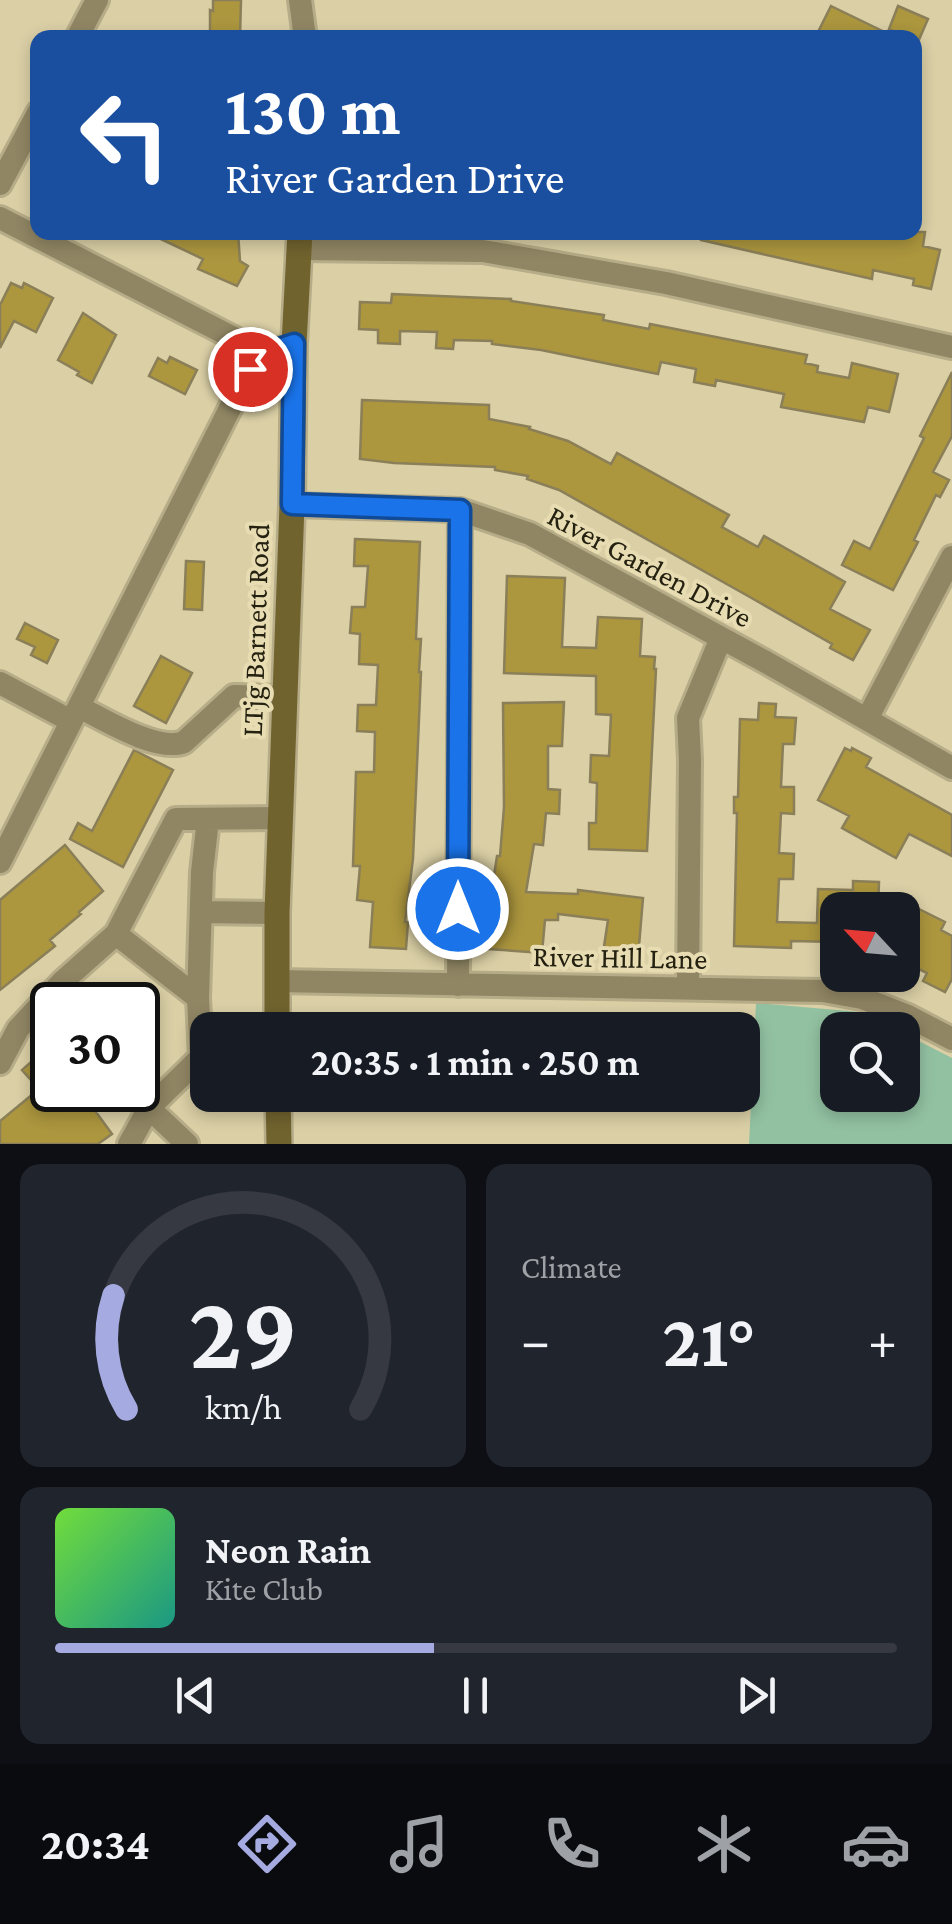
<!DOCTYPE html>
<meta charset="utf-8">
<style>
body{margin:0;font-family:"Crimson Pro",serif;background:#20242c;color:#f1f3f6;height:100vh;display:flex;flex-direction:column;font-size:38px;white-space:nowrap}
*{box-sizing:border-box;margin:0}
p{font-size:32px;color:#9ea1a6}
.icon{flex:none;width:55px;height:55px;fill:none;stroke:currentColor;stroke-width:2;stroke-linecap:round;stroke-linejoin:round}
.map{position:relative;height:1144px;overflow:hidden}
.details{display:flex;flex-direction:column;gap:20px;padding:20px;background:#0d0f14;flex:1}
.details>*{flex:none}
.banner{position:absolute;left:30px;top:30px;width:892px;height:210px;border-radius:20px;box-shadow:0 5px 15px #0003;background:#1a4fa0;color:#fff;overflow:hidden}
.needle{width:65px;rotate:296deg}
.tools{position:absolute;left:820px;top:892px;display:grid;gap:20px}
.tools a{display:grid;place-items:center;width:100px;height:100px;border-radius:20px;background:#171b24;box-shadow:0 5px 15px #0003;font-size:50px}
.speed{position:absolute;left:30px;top:982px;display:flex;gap:20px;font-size:50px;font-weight:700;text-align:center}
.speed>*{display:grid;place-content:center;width:130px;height:130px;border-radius:50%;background:#171b24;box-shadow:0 5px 15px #0003;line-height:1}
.speed .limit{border:5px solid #111;border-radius:15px;background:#fff;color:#111}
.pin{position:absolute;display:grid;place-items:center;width:85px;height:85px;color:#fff;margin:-42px;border:5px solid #fff;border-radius:50%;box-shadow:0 2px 10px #0007}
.me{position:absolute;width:110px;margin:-55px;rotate:0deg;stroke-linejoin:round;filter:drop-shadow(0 0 8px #0008)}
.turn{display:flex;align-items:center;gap:35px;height:210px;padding:0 30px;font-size:45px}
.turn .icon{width:130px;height:130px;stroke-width:2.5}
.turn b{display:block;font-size:70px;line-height:85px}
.big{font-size:75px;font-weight:700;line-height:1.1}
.details .widget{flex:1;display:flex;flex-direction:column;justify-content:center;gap:15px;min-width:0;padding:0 35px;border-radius:20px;background:#20242c}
.details .dial{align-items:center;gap:0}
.dial svg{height:260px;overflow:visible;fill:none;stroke:#363941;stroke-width:7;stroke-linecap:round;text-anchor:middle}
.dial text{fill:#f1f3f6;stroke:none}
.song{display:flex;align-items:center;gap:30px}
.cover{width:120px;height:120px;border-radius:15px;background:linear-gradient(135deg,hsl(100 70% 55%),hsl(170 70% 35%))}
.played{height:10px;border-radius:5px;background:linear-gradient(90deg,#a5aae0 45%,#363941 45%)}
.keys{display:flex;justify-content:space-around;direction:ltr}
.heat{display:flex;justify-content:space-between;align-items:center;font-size:55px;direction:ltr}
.details .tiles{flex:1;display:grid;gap:20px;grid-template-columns:1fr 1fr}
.widget:last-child{grid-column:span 2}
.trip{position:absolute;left:190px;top:1012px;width:570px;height:100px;border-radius:20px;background:#171b24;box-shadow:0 5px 15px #0003;font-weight:700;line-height:100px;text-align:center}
.menu{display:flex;height:160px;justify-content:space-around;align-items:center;background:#090b0e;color:#9ea1a6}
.menu .icon{width:70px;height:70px}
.menu .on{color:#a5aae0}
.menu b{font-size:45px;color:#f1f3f6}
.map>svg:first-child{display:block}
.green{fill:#92c1a1}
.building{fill:#ac963e;stroke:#8a7f58;stroke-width:2.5}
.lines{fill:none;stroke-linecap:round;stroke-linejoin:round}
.street-casing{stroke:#b6ac87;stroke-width:28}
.secondary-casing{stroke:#b6ac87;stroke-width:30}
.street{stroke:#908664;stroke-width:22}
.secondary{stroke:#71632e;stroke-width:25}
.route-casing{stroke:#114b97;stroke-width:25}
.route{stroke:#1a73e8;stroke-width:18}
.labels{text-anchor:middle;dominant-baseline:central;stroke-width:8;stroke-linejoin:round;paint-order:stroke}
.street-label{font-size:30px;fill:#252111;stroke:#e7dcb2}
</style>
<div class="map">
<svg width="952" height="1144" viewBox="0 0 952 1144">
<rect width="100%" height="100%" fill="#dacfa5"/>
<path class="green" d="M756,1003l104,9 36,18h-58v65h64l1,-62 49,25v86h-203z"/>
<path class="building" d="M213,0h28l-1,38h-30v-28l3,1z
M831,6l66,32h-82z
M898,6l30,13 -10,23 -3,-4h-7l-19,-9z
M146,232h92l2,29 8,5 -11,20 -39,-17 5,-10z
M702,232h223l-2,14 17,4 -9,39 -18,-4 1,-6 -41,-9 -1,9 -171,-39z
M11,283l11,5 2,-5 29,15 -17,34 -22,-11 -14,27v-43z
M392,294l119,5v2l93,14 -1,5 46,9 1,-5 157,31 -2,8 13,3 -1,6 32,6 3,-15 46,11 -9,38 -21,-5 -4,15 -83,-15 3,-13 -68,-14 -1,6 -21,-4 2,-13 -35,-7 -3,12 -117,-24 -49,-6v-3l-38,-1 -1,9 -17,-1 1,-16 -37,-1v13l-22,-1v-13l-19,-1 1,-27 31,1z
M83,313l33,22 -24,48 -15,-8 2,-3 -21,-12z
M170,357l27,13 -12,24 -36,-18 9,-18 9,5z
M952,372v64l-19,36 16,8 -9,17 -4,-2 -22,45 4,2 -25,48 -51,-25 12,-24 16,8 54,-111 -4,-2z
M362,400l127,5v14l41,8 -1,2 39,12 43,23 6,-11 112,62 -7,12 36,20 6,-11 81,46 -15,27 40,21 -17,30 -23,-12 2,-4 -84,-48 -189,-106 -32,-11 1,-3 -33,-6v-3l-101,-4 -34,-4z
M355,539l65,3 -4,97h5l-2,33h2l-8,187 -8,63h3l-2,27 -36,-2 3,-45 -16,-2 3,-34h-7l3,-94h18l1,-40 -18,-1 1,-26h18l2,-40 -19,-1 1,-30 -10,-1 2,-26h13l3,-41h-14z
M186,561l18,1 -2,48 -18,-1z
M507,576l58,2 -3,69 34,1 2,-31 44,2 -2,37 15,1 -1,12h2l-9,182 -58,-2v-26h7l1,-40 -7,-1 1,-27 18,1 2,-41 -15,-1v-38l-92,-3z
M25,623l33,17 -11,23 -16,-8 4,-8 -18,-8z
M161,656l31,17 -26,50 -32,-17z
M564,702l-2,44h-14v43l12,1 -1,24 -13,-1 -3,32 -9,-1 -8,48 52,2v-4l65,8 -5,60 -35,-5 5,-33 -50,-6v6h-13l-3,33 -53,-4 4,-67 4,-26h3l4,-49 -1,-104z
M759,703l17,1 -1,13 21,1 -2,26h-11l-2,43h13v27l-13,-1 -2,40 15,1 -1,25h-14l-2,43 40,1 1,-34 35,1v-9l26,1 -1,28h-40v32l-47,-1v7l-57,-2 3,-133h-3v-16h4l2,-78 18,1z
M845,748l6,3 1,-3 19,10 -5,9 86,48v41l-43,-22 -13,24 -54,-30 7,-12 -31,-16z
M134,750l39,20 -50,97 -53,-28 8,-16 14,8z
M65,845l38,46 -24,21 2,2 -31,26 5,6 -55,44v-90z
M919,909l26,13 -4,8 11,6v43l-7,13 -22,-11 4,-8 -25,-12v-17z
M52,1043v47h9l15,18 25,-18h17l-22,22 16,22 -14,10h-98v-23l39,-32 -17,-19z"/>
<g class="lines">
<defs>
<path id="street" d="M300,0l5,38
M77,38l20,-38
M0,184l38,-71
M0,218l265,136 29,-10
M300,249l183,2 183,32 286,64
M292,505l168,5 70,24 234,127 188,107
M0,683l71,38
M79,707c24,12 79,46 105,35l50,-46 50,1
M867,719l85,-162
M0,862l250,-493 15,-15
M202,912l75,1
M116,934l82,64 3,59
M277,981l546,10 39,7 46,18 44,23
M458,985l2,-475
M688,988l2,-228 -2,-42 33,-80
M198,998l4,-126 6,-53
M0,1063l18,-34 44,-47 54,-48 60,-115 104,-1
M149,1108l38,36
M129,1144l20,-36 52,-51h7"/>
<path id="secondary" d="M277,1030v-117l15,-408 2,-161 6,-112
M278,1095l1,49"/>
</defs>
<use href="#street" class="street-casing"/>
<use href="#secondary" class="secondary-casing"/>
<use href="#street" class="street"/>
<use href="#secondary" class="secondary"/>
</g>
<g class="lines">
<defs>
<path id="route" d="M250,369l14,-15 30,-10 -2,160 168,6 -2,399"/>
</defs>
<use href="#route" class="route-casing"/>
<use href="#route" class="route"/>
</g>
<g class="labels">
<g class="street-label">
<text transform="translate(650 566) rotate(28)">River Garden Drive</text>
<text transform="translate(255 630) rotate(-88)">LTjg Barnett Road</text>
<text transform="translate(620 957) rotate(1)">River Hill Lane</text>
</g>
</g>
</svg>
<div class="tools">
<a><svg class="needle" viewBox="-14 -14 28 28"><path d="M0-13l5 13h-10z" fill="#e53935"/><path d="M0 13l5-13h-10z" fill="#9ea1a6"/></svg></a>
<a><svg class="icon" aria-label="search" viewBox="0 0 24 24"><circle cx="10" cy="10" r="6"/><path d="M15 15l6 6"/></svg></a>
</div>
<div class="speed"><div class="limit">30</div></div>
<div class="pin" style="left:250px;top:369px;background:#d93025"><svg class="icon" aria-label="arrive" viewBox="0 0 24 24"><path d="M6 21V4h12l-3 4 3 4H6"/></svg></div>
<svg class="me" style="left:458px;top:909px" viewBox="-20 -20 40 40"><circle r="17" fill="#1a73e8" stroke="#fff" stroke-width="3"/><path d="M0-11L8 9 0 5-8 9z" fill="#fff"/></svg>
<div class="trip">20:35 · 1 min · 250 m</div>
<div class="banner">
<div class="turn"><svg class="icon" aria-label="left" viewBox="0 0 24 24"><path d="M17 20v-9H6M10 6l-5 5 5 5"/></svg><div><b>130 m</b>River Garden Drive</div></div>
</div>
</div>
<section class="details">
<div class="tiles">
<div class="widget dial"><svg viewBox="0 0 100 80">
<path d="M14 69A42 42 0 1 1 86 69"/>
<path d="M14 69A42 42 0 0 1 10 34" stroke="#a5aae0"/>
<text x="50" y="56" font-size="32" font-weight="700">29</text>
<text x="50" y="72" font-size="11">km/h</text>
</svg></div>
<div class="widget"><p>Climate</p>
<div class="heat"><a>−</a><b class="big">21°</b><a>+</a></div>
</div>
<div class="widget">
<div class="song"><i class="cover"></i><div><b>Neon Rain</b><p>Kite Club</p></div></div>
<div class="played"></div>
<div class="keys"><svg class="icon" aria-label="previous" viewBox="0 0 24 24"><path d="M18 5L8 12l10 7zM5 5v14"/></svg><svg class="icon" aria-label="pause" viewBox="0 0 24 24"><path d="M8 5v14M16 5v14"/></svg><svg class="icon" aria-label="next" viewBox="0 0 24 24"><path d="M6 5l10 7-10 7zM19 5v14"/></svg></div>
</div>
</div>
</section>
<nav class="menu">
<b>20:34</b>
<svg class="icon on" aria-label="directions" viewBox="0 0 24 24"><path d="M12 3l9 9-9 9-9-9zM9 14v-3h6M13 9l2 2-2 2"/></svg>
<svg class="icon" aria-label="music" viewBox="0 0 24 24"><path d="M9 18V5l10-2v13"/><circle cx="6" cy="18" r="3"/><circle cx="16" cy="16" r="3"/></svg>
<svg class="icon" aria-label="phone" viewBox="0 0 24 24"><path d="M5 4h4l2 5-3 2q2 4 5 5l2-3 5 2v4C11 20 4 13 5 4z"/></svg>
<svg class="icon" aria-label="climate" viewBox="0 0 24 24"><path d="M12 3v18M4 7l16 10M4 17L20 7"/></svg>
<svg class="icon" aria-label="car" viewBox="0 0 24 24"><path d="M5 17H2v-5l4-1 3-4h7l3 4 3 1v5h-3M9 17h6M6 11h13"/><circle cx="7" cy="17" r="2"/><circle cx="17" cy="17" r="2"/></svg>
</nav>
